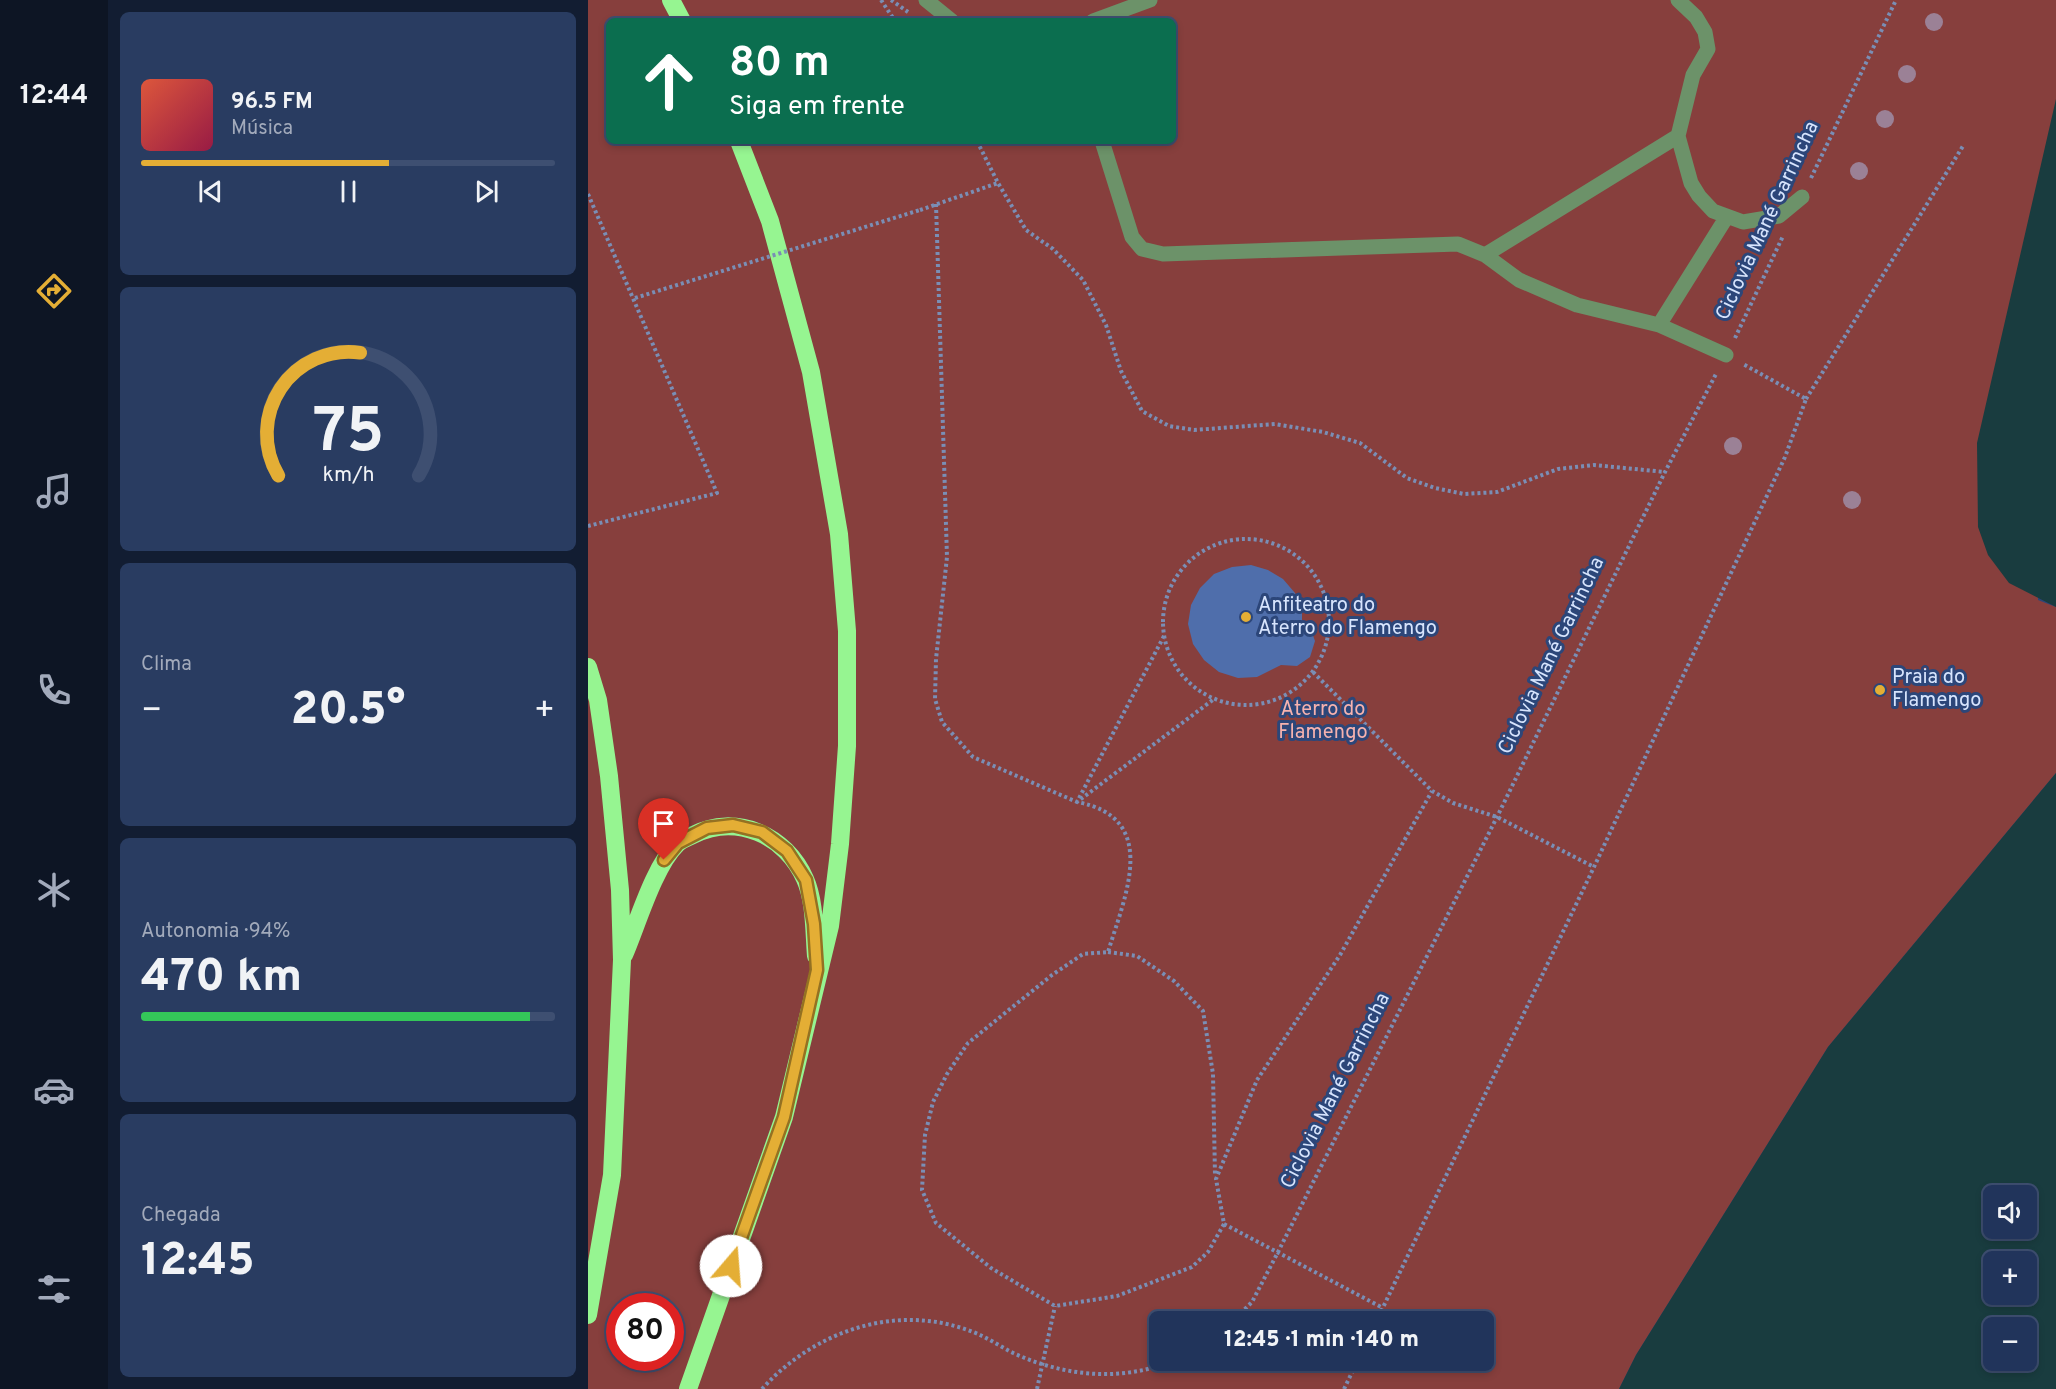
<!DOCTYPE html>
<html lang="pt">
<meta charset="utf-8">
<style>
body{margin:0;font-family:Overpass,sans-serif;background:#293c61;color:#f1f3f6;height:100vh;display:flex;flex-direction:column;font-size:22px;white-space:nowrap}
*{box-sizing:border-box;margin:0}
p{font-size:20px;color:#a2aabb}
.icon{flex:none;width:33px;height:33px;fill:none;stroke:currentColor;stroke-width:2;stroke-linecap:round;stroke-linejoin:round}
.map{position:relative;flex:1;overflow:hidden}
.side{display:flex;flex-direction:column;gap:12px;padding:12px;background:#121d32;width:480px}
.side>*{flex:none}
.top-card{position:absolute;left:18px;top:18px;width:570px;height:126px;border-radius:9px;box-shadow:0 3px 9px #0003,0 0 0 2px #3e4f71;background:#0b6e4f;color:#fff;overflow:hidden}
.tools{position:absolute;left:1395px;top:1185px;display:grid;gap:12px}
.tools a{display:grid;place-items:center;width:54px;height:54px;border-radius:9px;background:#21345b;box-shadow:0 3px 9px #0003,0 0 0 2px #3e4f71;font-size:30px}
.speed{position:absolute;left:18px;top:1293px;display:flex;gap:12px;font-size:30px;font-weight:700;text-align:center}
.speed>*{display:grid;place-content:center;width:78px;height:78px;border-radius:50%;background:#21345b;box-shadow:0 3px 9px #0003,0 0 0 2px #3e4f71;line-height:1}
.speed .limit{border:9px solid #d22;background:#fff;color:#111}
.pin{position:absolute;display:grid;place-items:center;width:51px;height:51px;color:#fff;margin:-62px -26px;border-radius:50% 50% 50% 0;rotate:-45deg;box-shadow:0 0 6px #0007}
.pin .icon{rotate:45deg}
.me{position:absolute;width:66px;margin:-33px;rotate:18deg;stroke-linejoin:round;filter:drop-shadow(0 0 4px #0008)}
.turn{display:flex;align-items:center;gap:21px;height:126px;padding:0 24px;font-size:27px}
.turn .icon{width:78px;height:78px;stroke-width:2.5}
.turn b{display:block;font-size:42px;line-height:51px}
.big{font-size:45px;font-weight:800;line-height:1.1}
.side .widget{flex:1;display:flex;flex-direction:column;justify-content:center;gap:9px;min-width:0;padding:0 21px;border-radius:9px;background:#293c61}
.side .dial{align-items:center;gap:0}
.dial svg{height:156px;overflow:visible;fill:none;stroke:#3e4f71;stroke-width:7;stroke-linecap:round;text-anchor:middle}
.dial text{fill:#f1f3f6;stroke:none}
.song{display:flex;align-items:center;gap:18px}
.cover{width:72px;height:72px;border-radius:9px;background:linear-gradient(135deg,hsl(10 70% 55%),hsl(340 70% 35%))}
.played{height:6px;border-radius:3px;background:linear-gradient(90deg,#e4ae35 60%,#3e4f71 60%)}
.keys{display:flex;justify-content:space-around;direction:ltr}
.heat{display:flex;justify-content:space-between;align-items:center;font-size:33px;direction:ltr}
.charge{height:9px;border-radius:4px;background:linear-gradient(90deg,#34c759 94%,#3e4f71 0)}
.trip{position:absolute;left:561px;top:1311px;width:345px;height:60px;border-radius:9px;background:#21345b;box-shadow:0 3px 9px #0003,0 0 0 2px #3e4f71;font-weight:800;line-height:60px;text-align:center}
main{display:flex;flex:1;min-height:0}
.dock{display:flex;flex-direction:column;width:108px;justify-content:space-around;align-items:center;background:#0d1524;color:#a2aabb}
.dock .icon{width:42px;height:42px}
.dock .current{color:#e4ae35}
.dock b{font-size:27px;color:#f1f3f6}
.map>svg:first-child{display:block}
.green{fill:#873f3d;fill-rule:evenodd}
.water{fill:#193c3f;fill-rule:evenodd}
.building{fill:#4f6eab}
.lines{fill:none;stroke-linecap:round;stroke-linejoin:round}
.path{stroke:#7a8eb5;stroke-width:4;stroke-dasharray:3 3;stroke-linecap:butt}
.minor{stroke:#6c9269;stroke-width:15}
.highway{stroke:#96f591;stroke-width:18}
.path-bridge{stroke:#7a8eb5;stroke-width:4;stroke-dasharray:3 3;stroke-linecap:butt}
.tree{fill:#9b8196}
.route-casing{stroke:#947122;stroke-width:15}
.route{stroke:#e4ae35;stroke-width:10}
.poi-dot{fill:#e4ae35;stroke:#2c4679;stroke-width:2}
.labels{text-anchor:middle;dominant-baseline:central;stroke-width:6;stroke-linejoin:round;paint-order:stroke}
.street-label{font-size:20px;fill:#d7e4fd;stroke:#2c4679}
.poi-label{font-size:20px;fill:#d7e4fd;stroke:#2c4679;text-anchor:start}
.park-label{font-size:20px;fill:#f6b2ae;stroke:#2c4679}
</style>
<main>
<nav class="dock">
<b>12:44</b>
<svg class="icon current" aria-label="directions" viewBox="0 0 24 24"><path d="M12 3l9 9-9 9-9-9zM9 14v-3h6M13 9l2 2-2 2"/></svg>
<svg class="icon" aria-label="music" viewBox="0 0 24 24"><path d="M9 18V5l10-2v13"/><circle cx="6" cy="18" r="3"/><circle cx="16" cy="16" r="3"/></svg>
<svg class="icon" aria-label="phone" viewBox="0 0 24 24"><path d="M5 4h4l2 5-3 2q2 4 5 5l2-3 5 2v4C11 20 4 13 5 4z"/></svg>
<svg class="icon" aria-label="climate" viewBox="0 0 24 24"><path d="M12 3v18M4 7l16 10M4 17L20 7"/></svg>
<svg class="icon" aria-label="car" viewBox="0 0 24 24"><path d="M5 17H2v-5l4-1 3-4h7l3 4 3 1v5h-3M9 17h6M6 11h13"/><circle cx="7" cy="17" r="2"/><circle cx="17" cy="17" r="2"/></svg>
<svg class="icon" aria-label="filters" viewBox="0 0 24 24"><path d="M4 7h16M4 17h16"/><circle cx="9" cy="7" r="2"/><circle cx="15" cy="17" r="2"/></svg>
</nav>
<section class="side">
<div class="widget">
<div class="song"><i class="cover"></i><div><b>96.5 FM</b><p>Música</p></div></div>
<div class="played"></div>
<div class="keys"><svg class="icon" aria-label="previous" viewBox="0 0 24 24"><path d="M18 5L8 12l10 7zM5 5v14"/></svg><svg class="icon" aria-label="pause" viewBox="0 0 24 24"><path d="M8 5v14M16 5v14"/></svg><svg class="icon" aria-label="next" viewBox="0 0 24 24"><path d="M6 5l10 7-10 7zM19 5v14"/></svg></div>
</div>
<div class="widget dial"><svg viewBox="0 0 100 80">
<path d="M14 69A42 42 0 1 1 86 69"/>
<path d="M14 69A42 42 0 0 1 56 6" stroke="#e4ae35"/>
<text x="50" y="56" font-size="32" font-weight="700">75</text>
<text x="50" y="72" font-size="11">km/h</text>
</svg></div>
<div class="widget"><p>Clima</p>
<div class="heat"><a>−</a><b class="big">20.5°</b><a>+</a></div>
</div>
<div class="widget"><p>Autonomia · 94%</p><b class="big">470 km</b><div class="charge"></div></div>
<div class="widget"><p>Chegada</p><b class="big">12:45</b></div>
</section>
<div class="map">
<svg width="1468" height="1389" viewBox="0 0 1468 1389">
<rect width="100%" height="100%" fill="#2c4679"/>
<path class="green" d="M0,0h1468v99l-18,501 18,7v166l-228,274 -192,308 -17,34h-1031zM21,21h564v120h-564zM32,1306h50v52h-50zM572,1322h324v38h-324z"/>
<path class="water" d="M1468,99v508l-47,-24 -21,-28 -10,-28 -1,-84z
M1468,773v616h-437l17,-34 192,-308zM1406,1196h32v32h-32zM1406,1262h32v32h-32zM1406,1328h32v32h-32z"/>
<path class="building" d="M663,565l17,5 15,9 12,14 7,16v11l8,7 5,14 -5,16 -13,9 -16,-1 -24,12 -19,1 -19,-6 -15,-12 -11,-16 -5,-20 3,-19 9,-17 14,-14 18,-7z"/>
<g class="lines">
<path class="path" d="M293,0l14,21
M303,0l17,12
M389,141l21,42 28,47 27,19 30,31 23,45 15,46 21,40 27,15 25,4 81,-6 48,8 37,11 47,35 28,10 29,6 33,-2 61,-23 36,-4 71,7
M1223,178l85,-178
M0,194l129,299 -129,33
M348,204l11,353 -11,102 -1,40 7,23 31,35 104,45c84,16 48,94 31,150l-25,2 -31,21 -84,68 -21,31 -14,28 -8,33 -3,55 14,33 55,45 64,38 62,-10 75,-29 16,-15 16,-28 -8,-45 41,-99 83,-125 92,-164
M332,210l78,-27
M1147,338l48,-102
M1218,399l157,-253
M575 622a83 83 0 1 1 166 0a83 83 0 1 1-166 0Z
M576,636l-87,166 137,-103
M725,672l119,119 21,12 44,14 97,50
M520,952l29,4 37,25 29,30 10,63 2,101
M636,1224l159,84
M644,1322l20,-20 25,-48 220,-437 168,-345 51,-98
M788,1322l218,-455 191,-410 21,-58 -63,-35
M174,1389c54,-60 139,-88 216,-55 11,5 22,12 33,18 51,24 110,31 164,8
M449,1389l18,-83
M756,1389l14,-29"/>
<path class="minor" d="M338,0l26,21
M1090,0l18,17 9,15 3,17 -15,26 -15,61 13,47 8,13 14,15 30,11 36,-6 23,-19
M505,21l57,-21
M514,141l30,96 10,12 21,5 295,-10 27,11 34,25 58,25 82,20 67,30
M897,255l193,-119
M1071,325l67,-107"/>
<path class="highway" d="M83,0l11,21
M0,667l10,33 11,76 11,114 2,70 -10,215 -24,140
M36,955c13,-30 30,-89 53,-111 4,-4 10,-6 16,-9 43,-22 93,0 112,44 10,22 9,53 11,77
M100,1389l96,-272 46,-191 10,-82 7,-98v-115l-8,-97 -28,-162 -41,-151 -31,-80"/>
<path class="path-bridge" d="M47,298l285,-88"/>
</g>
<g class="tree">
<circle cx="1346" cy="22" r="9"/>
<circle cx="1319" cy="74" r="9"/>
<circle cx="1297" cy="119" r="9"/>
<circle cx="1271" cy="171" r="9"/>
<circle cx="1145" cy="446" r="9"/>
<circle cx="1264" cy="500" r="9"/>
</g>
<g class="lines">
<defs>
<path id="route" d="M76,860l14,-17 29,-15 26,-3 29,7 25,19 19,29 8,44 3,46 -33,147 -53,149"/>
</defs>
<use href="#route" class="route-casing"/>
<use href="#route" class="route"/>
</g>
<g class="poi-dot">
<circle cx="658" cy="617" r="6"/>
<circle cx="1292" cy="690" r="6"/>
</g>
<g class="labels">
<g class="street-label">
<text transform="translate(1180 221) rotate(-65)">Ciclovia Mané Garrincha</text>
<text transform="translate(964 656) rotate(-64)">Ciclovia Mané Garrincha</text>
<text transform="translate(748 1091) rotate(-63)">Ciclovia Mané Garrincha</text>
</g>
<g class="poi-label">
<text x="670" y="606">Anfiteatro do<tspan x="670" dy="23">Aterro do Flamengo</tspan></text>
<text x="1304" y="678">Praia do<tspan x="1304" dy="23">Flamengo</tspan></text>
</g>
<g class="park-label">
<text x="735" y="710">Aterro do<tspan x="735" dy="23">Flamengo</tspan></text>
</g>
</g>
</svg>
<div class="tools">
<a><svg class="icon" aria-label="sound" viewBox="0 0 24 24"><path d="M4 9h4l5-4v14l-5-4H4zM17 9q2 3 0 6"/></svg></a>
<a>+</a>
<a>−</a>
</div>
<div class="speed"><div class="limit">80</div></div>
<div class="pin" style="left:76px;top:860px;background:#d93025"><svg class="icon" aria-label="arrive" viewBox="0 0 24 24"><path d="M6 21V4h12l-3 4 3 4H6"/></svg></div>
<svg class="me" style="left:143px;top:1266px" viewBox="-20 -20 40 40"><circle r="19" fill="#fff"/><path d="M0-13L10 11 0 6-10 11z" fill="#e4ae35"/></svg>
<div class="trip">12:45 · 1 min · 140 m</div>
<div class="top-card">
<div class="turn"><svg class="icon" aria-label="ahead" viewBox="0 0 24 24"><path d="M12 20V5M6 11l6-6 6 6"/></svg><div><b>80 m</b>Siga em frente</div></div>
</div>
</div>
</main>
